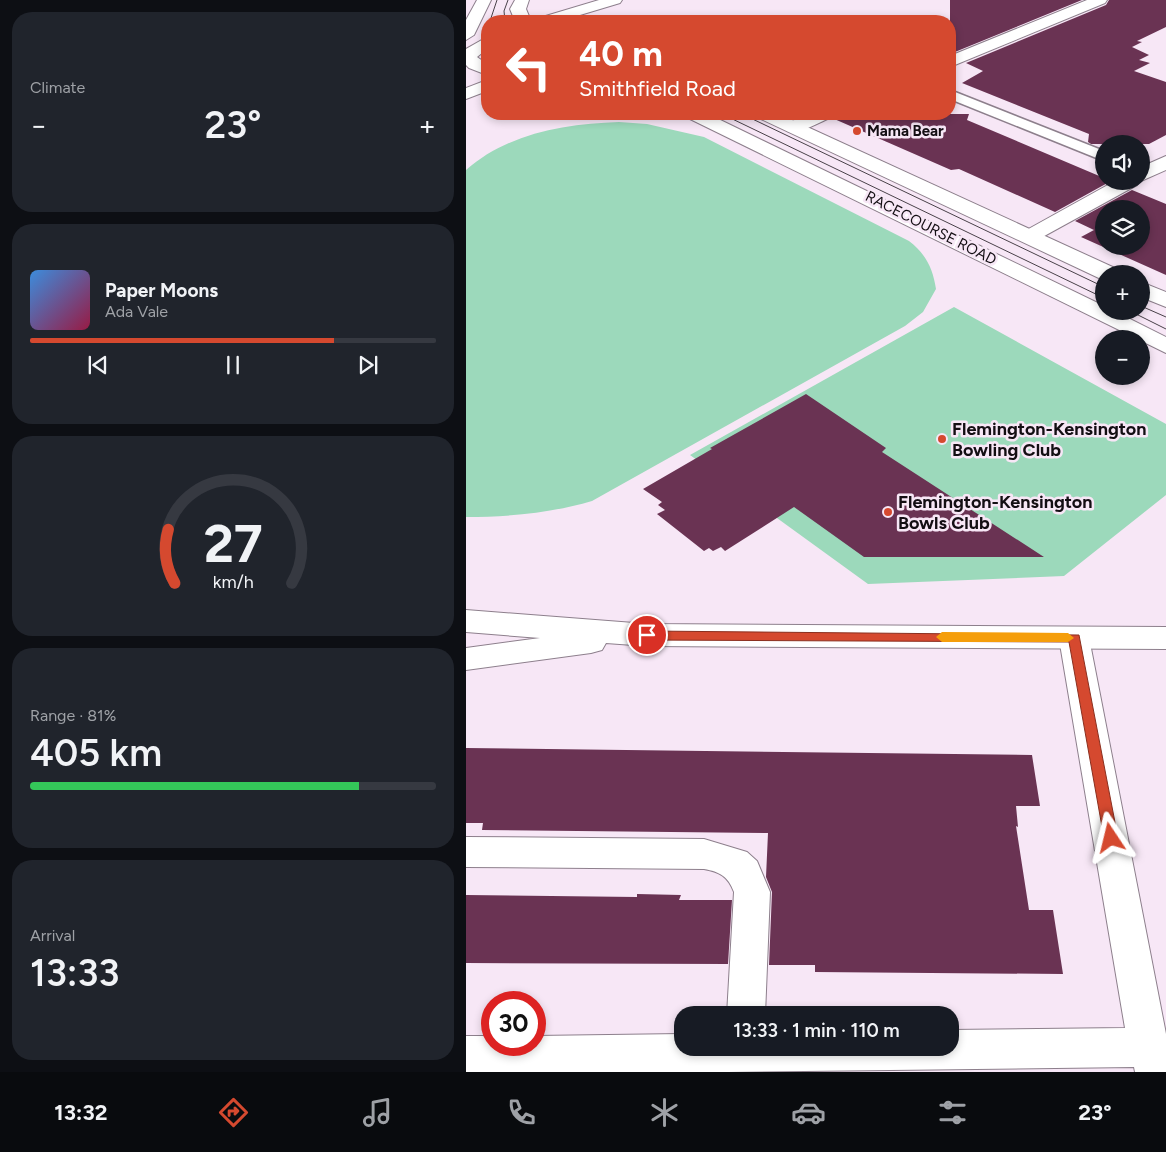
<!DOCTYPE html>
<meta charset="utf-8">
<style>
body{margin:0;font-family:Figtree,sans-serif;background:#20242c;color:#f1f3f6;height:100vh;display:flex;flex-direction:column;font-size:19px;white-space:nowrap}
*{box-sizing:border-box;margin:0}
p{font-size:16px;color:#9ea1a6}
.icon{flex:none;width:28px;height:28px;fill:none;stroke:currentColor;stroke-width:2;stroke-linecap:round;stroke-linejoin:round}
.map{position:relative;flex:1;overflow:hidden}
.panel{display:flex;flex-direction:column;gap:12px;padding:12px;background:#0d0f14;width:466px}
.panel>*{flex:none}
.guide{position:absolute;left:15px;top:15px;width:475px;height:105px;border-radius:20px;box-shadow:0 2px 8px #0003;background:#d5492f;color:#fff;overflow:hidden}
.fabs{position:absolute;left:629px;top:135px;display:grid;gap:10px}
.fabs a{display:grid;place-items:center;width:55px;height:55px;border-radius:50%;background:#171b24;box-shadow:0 2px 8px #0003;font-size:25px}
.speed{position:absolute;left:15px;top:991px;display:flex;gap:10px;font-size:25px;font-weight:700;text-align:center}
.speed>*{display:grid;place-content:center;width:65px;height:65px;border-radius:50%;background:#171b24;box-shadow:0 2px 8px #0003;line-height:1}
.speed .limit{border:8px solid #d22;background:#fff;color:#111}
.pin{position:absolute;display:grid;place-items:center;width:42px;height:42px;color:#fff;margin:-21px;border:2px solid #fff;border-radius:50%;box-shadow:0 1px 5px #0007}
.me{position:absolute;width:55px;margin:-28px;rotate:350deg;stroke-linejoin:round;filter:drop-shadow(0 0 4px #0008)}
.turn{display:flex;align-items:center;gap:18px;height:105px;padding:0 15px;font-size:22px}
.turn .icon{width:65px;height:65px;stroke-width:2.5}
.turn b{display:block;font-size:35px;line-height:42px}
.big{font-size:38px;font-weight:600;line-height:1.1}
.panel .widget{flex:1;display:flex;flex-direction:column;justify-content:center;gap:8px;min-width:0;padding:0 18px;border-radius:20px;background:#20242c}
.panel .dial{align-items:center;gap:0}
.dial svg{height:130px;overflow:visible;fill:none;stroke:#363941;stroke-width:7;stroke-linecap:round;text-anchor:middle}
.dial text{fill:#f1f3f6;stroke:none}
.song{display:flex;align-items:center;gap:15px}
.cover{width:60px;height:60px;border-radius:8px;background:linear-gradient(135deg,hsl(210 70% 55%),hsl(340 70% 35%))}
.played{height:5px;border-radius:2px;background:linear-gradient(90deg,#d5492f 75%,#363941 75%)}
.keys{display:flex;justify-content:space-around;direction:ltr}
.heat{display:flex;justify-content:space-between;align-items:center;font-size:28px;direction:ltr}
.charge{height:8px;border-radius:4px;background:linear-gradient(90deg,#34c759 81%,#363941 0)}
.trip{position:absolute;left:208px;top:1006px;width:285px;height:50px;border-radius:20px;background:#171b24;box-shadow:0 2px 8px #0003;font-weight:600;line-height:50px;text-align:center}
.tab-bar{display:flex;height:80px;justify-content:space-around;align-items:center;background:#090b0e;color:#9ea1a6}
.tab-bar .icon{width:35px;height:35px}
.tab-bar .on{color:#d5492f}
.tab-bar b{font-size:22px;color:#f1f3f6}
main{display:flex;flex:1;min-height:0}
.map>svg:first-child{display:block}
.green{fill:#9cd9bb}
.building{fill:#6a3353;fill-rule:evenodd}
.lines{fill:none;stroke-linecap:round;stroke-linejoin:round}
.lane-casing{stroke:#8d7f8c;stroke-width:3}
.street-casing{stroke:#8d7f8c;stroke-width:2}
.secondary-casing{stroke:#8d7f8c;stroke-width:2}
.primary-casing{stroke:#8d7f8c;stroke-width:2}
.highway-casing{stroke:#8d7f8c;stroke-width:2}
.lane{fill:#fff;fill-rule:evenodd}
.street{fill:#fff;fill-rule:evenodd}
.secondary{fill:#fff;fill-rule:evenodd}
.primary{fill:#fff;fill-rule:evenodd}
.highway{fill:#fff;fill-rule:evenodd}
.tram{stroke:#494149;stroke-width:1}
.route{fill:#d5492f;stroke:#8a2f1f}
.slow{fill:#f59e0b}
.poi-dot{fill:#d5492f;stroke:#f7e7f6;stroke-width:2}
.labels{text-anchor:middle;dominant-baseline:central;stroke-width:5;stroke-linejoin:round;paint-order:stroke}
.far-poi-label{font-size:15px;font-weight:bold;fill:#130e13;stroke:#f7e7f6;text-anchor:start}
.far-street-label{font-size:15px;fill:#130e13;stroke:#f7e7f6}
.poi-label{font-size:18px;font-weight:bold;fill:#130e13;stroke:#f7e7f6;text-anchor:start}
</style>
<main>
<section class="panel">
<div class="widget"><p>Climate</p>
<div class="heat"><a>−</a><b class="big">23°</b><a>+</a></div>
</div>
<div class="widget">
<div class="song"><i class="cover"></i><div><b>Paper Moons</b><p>Ada Vale</p></div></div>
<div class="played"></div>
<div class="keys"><svg class="icon" aria-label="previous" viewBox="0 0 24 24"><path d="M18 5L8 12l10 7zM5 5v14"/></svg><svg class="icon" aria-label="pause" viewBox="0 0 24 24"><path d="M8 5v14M16 5v14"/></svg><svg class="icon" aria-label="next" viewBox="0 0 24 24"><path d="M6 5l10 7-10 7zM19 5v14"/></svg></div>
</div>
<div class="widget dial"><svg viewBox="0 0 100 80">
<path d="M14 69A42 42 0 1 1 86 69"/>
<path d="M14 69A42 42 0 0 1 10 36" stroke="#d5492f"/>
<text x="50" y="56" font-size="32" font-weight="700">27</text>
<text x="50" y="72" font-size="11">km/h</text>
</svg></div>
<div class="widget"><p>Range · 81%</p><b class="big">405 km</b><div class="charge"></div></div>
<div class="widget"><p>Arrival</p><b class="big">13:33</b></div>
</section>
<div class="map">
<svg width="700" height="1072" viewBox="0 0 700 1072">
<rect width="100%" height="100%" fill="#f7e7f6"/>
<path class="green" d="M153,122l28,2 57,13 205,104c17,13 24,28 27,48l-13,23 -18,14 -313,175c-41,12 -83,16 -126,16v-347c42,-37 99,-46 153,-48z
M488,307l212,117v71l-102,81 -196,8 -178,-129z"/>
<path class="building" d="M484,0h132l-132,54z
M643,0h57v27l-29,14 5,1 -10,5 17,8 -10,5 11,3 -16,8 32,11v53l-17,9h-58l-3,-2 1,-8 -127,-51 21,-12 -17,-8 140,-58z
M369,114h134l-2,6 137,58v3h7l-56,31 -96,-43 -8,1 -119,-52z
M666,190l34,14v71l-85,-38 13,-7 -19,-9zM638,209h37v37h-37z
M340,394l80,54 -4,4 162,105h-180l-70,-50 -69,44 -4,-4 -8,4 -4,-3 -5,3 -47,-37 8,-4 -7,-5 4,-3 -19,-13 69,-40 -2,-1z
M0,748l566,7 8,51h-24l2,21 -2,-1 13,84h24l10,64 -248,-2v-7h-46l3,-73 -6,-15 2,-44 -286,-3 1,-7h-17z
M171,894l44,1 -2,5h53l-4,64 -262,-1v-68l171,2z"/>
<g class="lines">
<defs>
<path id="lane" d="M484,90l154,61v10l-154,-62z"/>
<path id="street" d="M621,0h20l-2,3 -155,64v-11z
M343,114h24l-3,4c-13,5 -29,16 -43,13l-3,-4 3,-4z
M700,156v14l-25,11v-14z
M649,181h24l-2,4 -100,55 -7,2 -7,-2 -3,-4 3,-4z
M608,627l11,3 4,8 77,396v38h-31l-1,-5 -407,5h-261v-36h26v9h43v-9l147,-2v14h268v-18l175,-2 -66,-390 4,-8z
M0,837l238,2 43,13 10,9 13,31 -5,123h-38l7,-123c-6,-16 -14,-20 -30,-23l-238,-2z"/>
<path id="secondary" d="M11,0h14l-17,35 -8,5v-20z
M49,0h14l-3,9 5,12h-16l-5,-12z
M219,114h23l396,192v5h10l52,26v16l-478,-235z
M290,114h23l338,155 3,5h-16v5h-3l-342,-161z
M675,282l25,10v15l-25,-10z"/>
<path id="primary" d="M133,0h23l-2,3 -60,18h-24l3,-3z
M21,37v12l-10,8 10,7v11l-18,-7 -3,-3v-16z
M21,80v11l-21,8v-11z"/>
<path id="highway" d="M0,610l181,14 519,3v22l-519,-3 -41,-3 -4,7 -11,3 -125,17v-22l74,-10 -74,-6z"/>
</defs>
<use href="#lane" class="lane-casing"/>
<use href="#street" class="street-casing"/>
<use href="#secondary" class="secondary-casing"/>
<use href="#primary" class="primary-casing"/>
<use href="#highway" class="highway-casing"/>
<use href="#lane" class="lane"/>
<use href="#street" class="street"/>
<use href="#secondary" class="secondary"/>
<use href="#primary" class="primary"/>
<use href="#highway" class="highway"/>
<path class="tram" d="M24,21l7,-21
M39,21l-1,-10 4,-11
M256,114l382,184
M276,114l362,173
M675,306l25,11
M664,311l36,18"/>
</g>
<path class="route" d="M181,631l432,4 39,203 -2,4 -5,2 -5,-2 -2,-4 -35,-196 -422,-2 -6,-5z"/>
<path class="slow" d="M476,632l126,1 6,5 -6,4h-126l-6,-5z"/>
<g class="poi-dot">
<circle cx="391" cy="131" r="5"/>
<circle cx="476" cy="439" r="5"/>
<circle cx="422" cy="512" r="5"/>
</g>
<g class="labels">
<g class="far-poi-label">
<text x="401" y="131">Mama Bear</text>
</g>
<g class="far-street-label">
<text transform="translate(465 228) rotate(27)">RACECOURSE ROAD</text>
</g>
<g class="poi-label">
<text x="486" y="429">Flemington-Kensington<tspan x="486" dy="21">Bowling Club</tspan></text>
<text x="432" y="502">Flemington-Kensington<tspan x="432" dy="21">Bowls Club</tspan></text>
</g>
</g>
</svg>
<div class="fabs">
<a><svg class="icon" aria-label="sound" viewBox="0 0 24 24"><path d="M4 9h4l5-4v14l-5-4H4zM17 9q2 3 0 6"/></svg></a>
<a><svg class="icon" aria-label="layers" viewBox="0 0 24 24"><path d="M12 4l9 5-9 5-9-5zM3 14l9 5 9-5"/></svg></a>
<a>+</a>
<a>−</a>
</div>
<div class="speed"><div class="limit">30</div></div>
<div class="pin" style="left:181px;top:635px;background:#d93025"><svg class="icon" aria-label="arrive" viewBox="0 0 24 24"><path d="M6 21V4h12l-3 4 3 4H6"/></svg></div>
<svg class="me" style="left:645px;top:838px" viewBox="-20 -20 40 40"><path d="M0-17L14 15 0 8-14 15z" fill="#d5492f" stroke="#fff" stroke-width="4"/></svg>
<div class="trip">13:33 · 1 min · 110 m</div>
<div class="guide">
<div class="turn"><svg class="icon" aria-label="left" viewBox="0 0 24 24"><path d="M17 20v-9H6M10 6l-5 5 5 5"/></svg><div><b>40 m</b>Smithfield Road</div></div>
</div>
</div>
</main>
<nav class="tab-bar">
<b>13:32</b>
<svg class="icon on" aria-label="directions" viewBox="0 0 24 24"><path d="M12 3l9 9-9 9-9-9zM9 14v-3h6M13 9l2 2-2 2"/></svg>
<svg class="icon" aria-label="music" viewBox="0 0 24 24"><path d="M9 18V5l10-2v13"/><circle cx="6" cy="18" r="3"/><circle cx="16" cy="16" r="3"/></svg>
<svg class="icon" aria-label="phone" viewBox="0 0 24 24"><path d="M5 4h4l2 5-3 2q2 4 5 5l2-3 5 2v4C11 20 4 13 5 4z"/></svg>
<svg class="icon" aria-label="climate" viewBox="0 0 24 24"><path d="M12 3v18M4 7l16 10M4 17L20 7"/></svg>
<svg class="icon" aria-label="car" viewBox="0 0 24 24"><path d="M5 17H2v-5l4-1 3-4h7l3 4 3 1v5h-3M9 17h6M6 11h13"/><circle cx="7" cy="17" r="2"/><circle cx="17" cy="17" r="2"/></svg>
<svg class="icon" aria-label="filters" viewBox="0 0 24 24"><path d="M4 7h16M4 17h16"/><circle cx="9" cy="7" r="2"/><circle cx="15" cy="17" r="2"/></svg>
<b>23°</b>
</nav>
